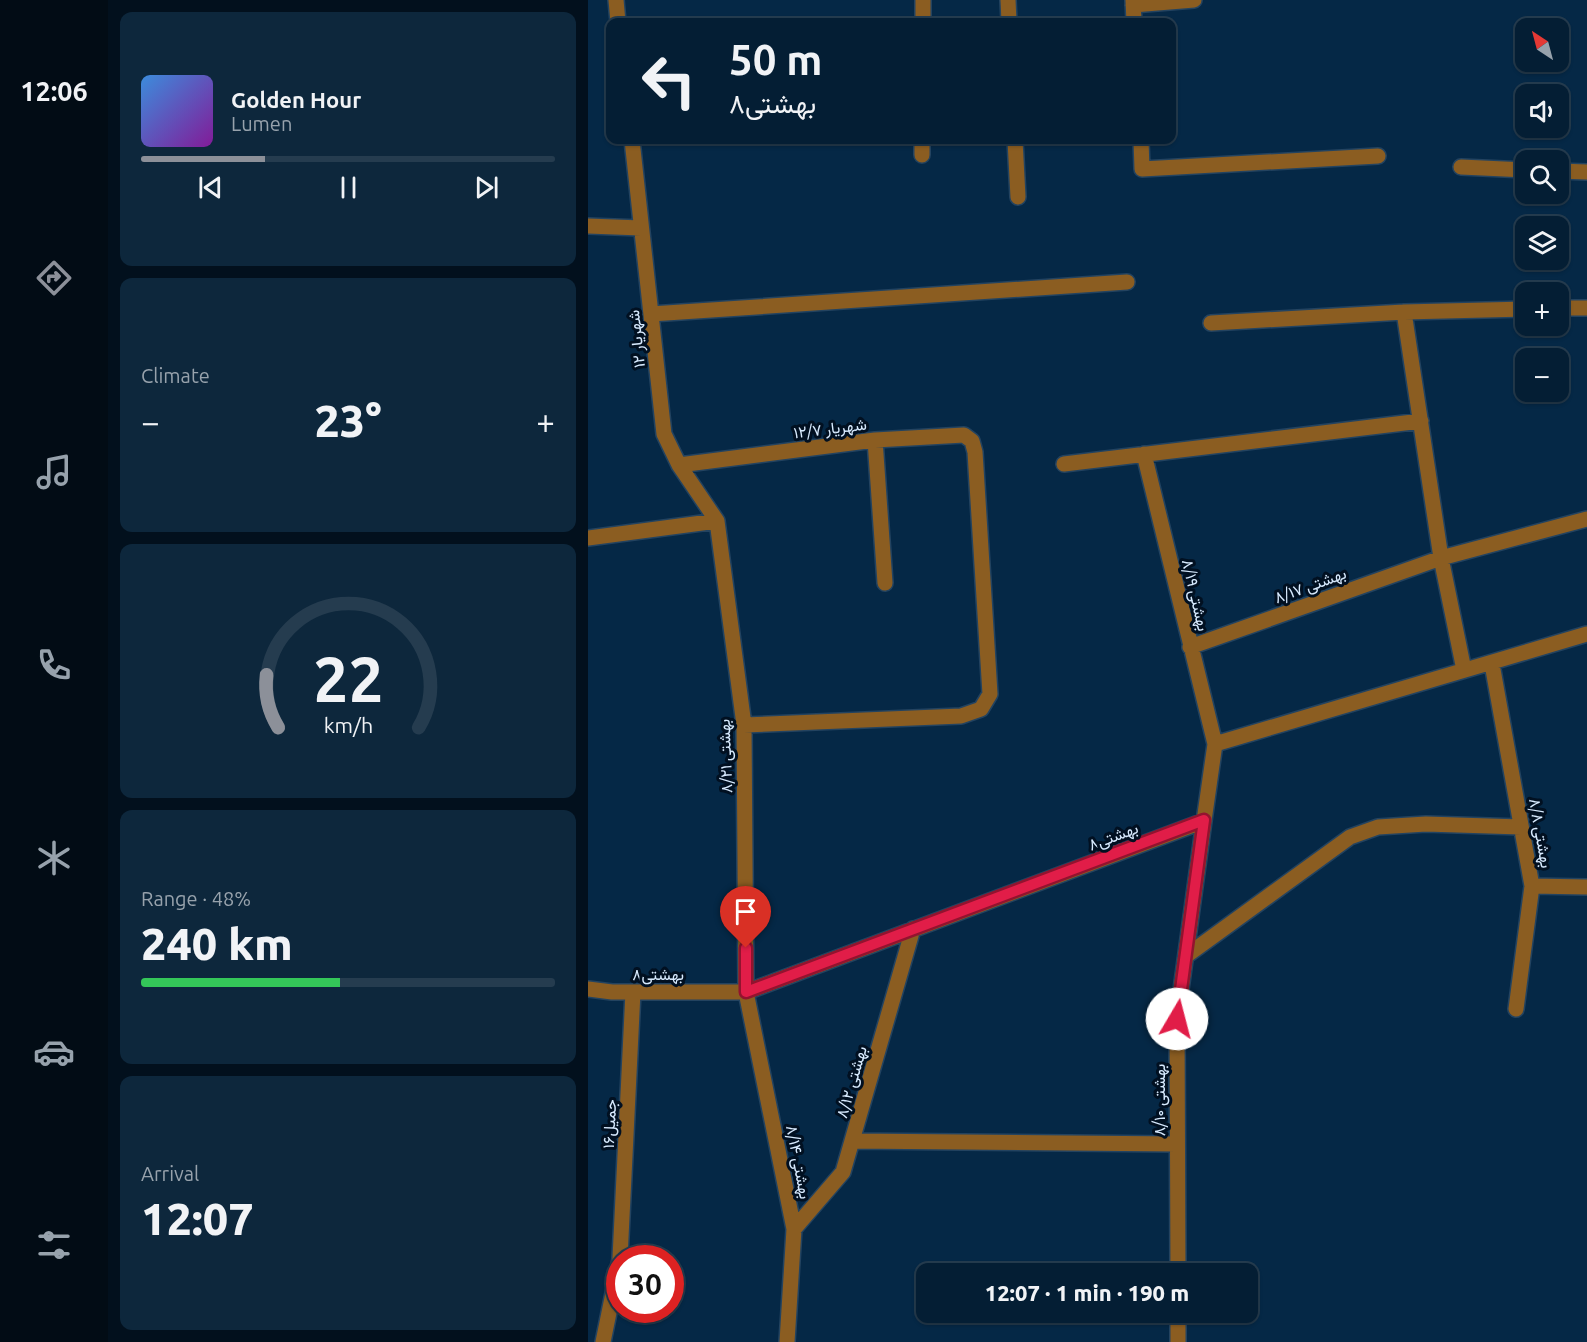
<!DOCTYPE html>
<meta charset="utf-8">
<style>
body{margin:0;font-family:Ubuntu,Vazirmatn,sans-serif;background:#0d273c;color:#f1f3f6;height:100vh;display:flex;flex-direction:column;font-size:22px;white-space:nowrap}
*{box-sizing:border-box;margin:0}
p{font-size:20px;color:#97a2ac}
.icon{flex:none;width:33px;height:33px;fill:none;stroke:currentColor;stroke-width:2;stroke-linecap:round;stroke-linejoin:round}
.map{position:relative;flex:1;overflow:hidden}
.details{display:flex;flex-direction:column;gap:12px;padding:12px;background:#02101d;width:480px}
.details>*{flex:none}
.top-card{position:absolute;left:18px;top:18px;width:570px;height:126px;border-radius:12px;box-shadow:0 2px 4px #0004,0 0 0 2px #253c4f;background:#041e34;color:#f1f3f6;overflow:hidden}
.needle{width:39px;rotate:324deg}
.buttons{position:absolute;left:927px;top:18px;display:grid;gap:12px}
.buttons a{display:grid;place-items:center;width:54px;height:54px;border-radius:12px;background:#041e34;box-shadow:0 2px 4px #0004,0 0 0 2px #253c4f;font-size:30px}
.speed{position:absolute;left:18px;top:1245px;display:flex;gap:12px;font-size:30px;font-weight:700;text-align:center}
.speed>*{display:grid;place-content:center;width:78px;height:78px;border-radius:50%;background:#041e34;box-shadow:0 2px 4px #0004,0 0 0 2px #253c4f;line-height:1}
.speed .limit{border:9px solid #d22;background:#fff;color:#111}
.pin{position:absolute;display:grid;place-items:center;width:51px;height:51px;color:#fff;margin:-62px -26px;border-radius:50% 50% 50% 0;rotate:-45deg;box-shadow:0 0 6px #0007}
.pin .icon{rotate:45deg}
.me{position:absolute;width:66px;margin:-33px;rotate:8deg;stroke-linejoin:round;filter:drop-shadow(0 0 4px #0008)}
.turn{display:flex;align-items:center;gap:21px;height:126px;padding:0 24px;font-size:27px}
.turn .icon{width:78px;height:78px;stroke-width:2.5}
.turn b{display:block;font-size:42px;line-height:51px}
.big{font-size:45px;font-weight:800;line-height:1.1}
.details .card{flex:1;display:flex;flex-direction:column;justify-content:center;gap:9px;min-width:0;padding:0 21px;border-radius:12px;background:#0d273c}
.details .dial{align-items:center;gap:0}
.dial svg{height:156px;overflow:visible;fill:none;stroke:#253c4f;stroke-width:7;stroke-linecap:round;text-anchor:middle}
.dial text{fill:#f1f3f6;stroke:none}
.song{display:flex;align-items:center;gap:18px}
.cover{width:72px;height:72px;border-radius:9px;background:linear-gradient(135deg,hsl(210 70% 55%),hsl(290 70% 35%))}
.played{height:6px;border-radius:3px;background:linear-gradient(90deg,#8c9099 30%,#253c4f 30%)}
.keys{display:flex;justify-content:space-around;direction:ltr}
.heat{display:flex;justify-content:space-between;align-items:center;font-size:33px;direction:ltr}
.charge{height:9px;border-radius:4px;background:linear-gradient(90deg,#34c759 48%,#253c4f 0)}
.trip{position:absolute;left:328px;top:1263px;width:342px;height:60px;border-radius:12px;background:#041e34;box-shadow:0 2px 4px #0004,0 0 0 2px #253c4f;font-weight:800;line-height:60px;text-align:center}
main{display:flex;flex:1;min-height:0}
.menu{display:flex;flex-direction:column;width:108px;justify-content:space-around;align-items:center;background:#020c15;color:#97a2ac}
.menu .icon{width:42px;height:42px}
.menu .current{color:#8c9099}
.menu b{font-size:27px;color:#f1f3f6}
.map>svg:first-child{display:block}
.lines{fill:none;stroke-linecap:round;stroke-linejoin:round}
.street-casing{stroke:#234360;stroke-width:18}
.street{stroke:#8b5d21;stroke-width:15}
.route-casing{stroke:#92132f;stroke-width:15}
.route{stroke:#e11d48;stroke-width:10}
.labels{text-anchor:middle;dominant-baseline:central;stroke-width:6;stroke-linejoin:round;paint-order:stroke}
.street-label{font-size:16px;fill:#d8ebff;stroke:#011021}
</style>
<main>
<nav class="menu">
<b>12:06</b>
<svg class="icon current" aria-label="directions" viewBox="0 0 24 24"><path d="M12 3l9 9-9 9-9-9zM9 14v-3h6M13 9l2 2-2 2"/></svg>
<svg class="icon" aria-label="music" viewBox="0 0 24 24"><path d="M9 18V5l10-2v13"/><circle cx="6" cy="18" r="3"/><circle cx="16" cy="16" r="3"/></svg>
<svg class="icon" aria-label="phone" viewBox="0 0 24 24"><path d="M5 4h4l2 5-3 2q2 4 5 5l2-3 5 2v4C11 20 4 13 5 4z"/></svg>
<svg class="icon" aria-label="climate" viewBox="0 0 24 24"><path d="M12 3v18M4 7l16 10M4 17L20 7"/></svg>
<svg class="icon" aria-label="car" viewBox="0 0 24 24"><path d="M5 17H2v-5l4-1 3-4h7l3 4 3 1v5h-3M9 17h6M6 11h13"/><circle cx="7" cy="17" r="2"/><circle cx="17" cy="17" r="2"/></svg>
<svg class="icon" aria-label="filters" viewBox="0 0 24 24"><path d="M4 7h16M4 17h16"/><circle cx="9" cy="7" r="2"/><circle cx="15" cy="17" r="2"/></svg>
</nav>
<section class="details">
<div class="card">
<div class="song"><i class="cover"></i><div><b>Golden Hour</b><p>Lumen</p></div></div>
<div class="played"></div>
<div class="keys"><svg class="icon" aria-label="previous" viewBox="0 0 24 24"><path d="M18 5L8 12l10 7zM5 5v14"/></svg><svg class="icon" aria-label="pause" viewBox="0 0 24 24"><path d="M8 5v14M16 5v14"/></svg><svg class="icon" aria-label="next" viewBox="0 0 24 24"><path d="M6 5l10 7-10 7zM19 5v14"/></svg></div>
</div>
<div class="card"><p>Climate</p>
<div class="heat"><a>−</a><b class="big">23°</b><a>+</a></div>
</div>
<div class="card dial"><svg viewBox="0 0 100 80">
<path d="M14 69A42 42 0 1 1 86 69"/>
<path d="M14 69A42 42 0 0 1 8 42" stroke="#8c9099"/>
<text x="50" y="56" font-size="32" font-weight="700">22</text>
<text x="50" y="72" font-size="11">km/h</text>
</svg></div>
<div class="card"><p>Range · 48%</p><b class="big">240 km</b><div class="charge"></div></div>
<div class="card"><p>Arrival</p><b class="big">12:07</b></div>
</section>
<div class="map">
<svg width="999" height="1342" viewBox="0 0 999 1342">
<rect width="100%" height="100%" fill="#052846"/>
<g class="lines">
<defs>
<path id="street" d="M28,0l2,22
M420,0l1,22
M545,0l1,22
M545,5l61,-5
M335,22v-22
M44,140l32,294 15,31 38,56 27,204 2,267 48,237 -7,113
M427,140l3,57
M553,140l1,29 236,-13
M334,155v-15
M873,167l65,3
M970,171l29,1
M0,226l53,2
M970,308h29
M816,312l37,246 23,112
M63,314l476,-32
M623,323l193,-11 122,-3
M287,440l10,143
M556,454l71,290
M476,464l357,-43
M91,465l196,-25 89,-5 8,6 3,11 15,242 -9,15 -20,7 -217,9
M0,538l129,-17
M602,647l251,-89 146,-39
M904,664l40,222 -16,123
M944,886l55,1
M598,956l164,-119 28,-10 48,-3 95,3
M0,989l24,3h134l458,-171 11,-77 372,-110
M264,1141l325,3
M206,1229l49,-57 70,-243
M32,1258l13,-266
M590,1274l-1,-255 27,-198
M590,1312v30
M15,1342l17,-83"/>
</defs>
<use href="#street" class="street-casing"/>
<use href="#street" class="street"/>
</g>
<g class="lines">
<defs>
<path id="route" d="M158,948v44l458,-172 -27,199"/>
</defs>
<use href="#route" class="route-casing"/>
<use href="#route" class="route"/>
</g>
<g class="labels">
<g class="street-label">
<text transform="translate(48 339) rotate(-96)">شهریار ۱۲</text>
<text transform="translate(242 428) rotate(-7)">شهریار ۱۲/۷</text>
<text transform="translate(722 585) rotate(-20)">بهشتی ۸/۱۷</text>
<text transform="translate(608 595) rotate(77)">بهشتی ۸/۱۹</text>
<text transform="translate(137 756) rotate(-92)">بهشتی ۸/۲۱</text>
<text transform="translate(953 833) rotate(80)">بهشتی ۸/۸</text>
<text transform="translate(525 836) rotate(-21)">بهشتی۸</text>
<text x="70" y="974">بهشتی۸</text>
<text transform="translate(263 1082) rotate(-74)">بهشتی ۸/۱۲</text>
<text transform="translate(571 1100) rotate(-90)">بهشتی ۸/۱۰</text>
<text transform="translate(21 1124) rotate(-87)">جمیل١۶</text>
<text transform="translate(211 1162) rotate(79)">بهشتی ۸/۱۴</text>
</g>
</g>
</svg>
<div class="buttons">
<a><svg class="needle" viewBox="-14 -14 28 28"><path d="M0-13l5 13h-10z" fill="#e53935"/><path d="M0 13l5-13h-10z" fill="#97a2ac"/></svg></a>
<a><svg class="icon" aria-label="sound" viewBox="0 0 24 24"><path d="M4 9h4l5-4v14l-5-4H4zM17 9q2 3 0 6"/></svg></a>
<a><svg class="icon" aria-label="search" viewBox="0 0 24 24"><circle cx="10" cy="10" r="6"/><path d="M15 15l6 6"/></svg></a>
<a><svg class="icon" aria-label="layers" viewBox="0 0 24 24"><path d="M12 4l9 5-9 5-9-5zM3 14l9 5 9-5"/></svg></a>
<a>+</a>
<a>−</a>
</div>
<div class="speed"><div class="limit">30</div></div>
<div class="pin" style="left:158px;top:948px;background:#d93025"><svg class="icon" aria-label="arrive" viewBox="0 0 24 24"><path d="M6 21V4h12l-3 4 3 4H6"/></svg></div>
<svg class="me" style="left:589px;top:1019px" viewBox="-20 -20 40 40"><circle r="19" fill="#fff"/><path d="M0-13L10 11 0 6-10 11z" fill="#e11d48"/></svg>
<div class="trip">12:07 · 1 min · 190 m</div>
<div class="top-card">
<div class="turn"><svg class="icon" aria-label="left" viewBox="0 0 24 24"><path d="M17 20v-9H6M10 6l-5 5 5 5"/></svg><div><b>50 m</b>بهشتی۸</div></div>
</div>
</div>
</main>
